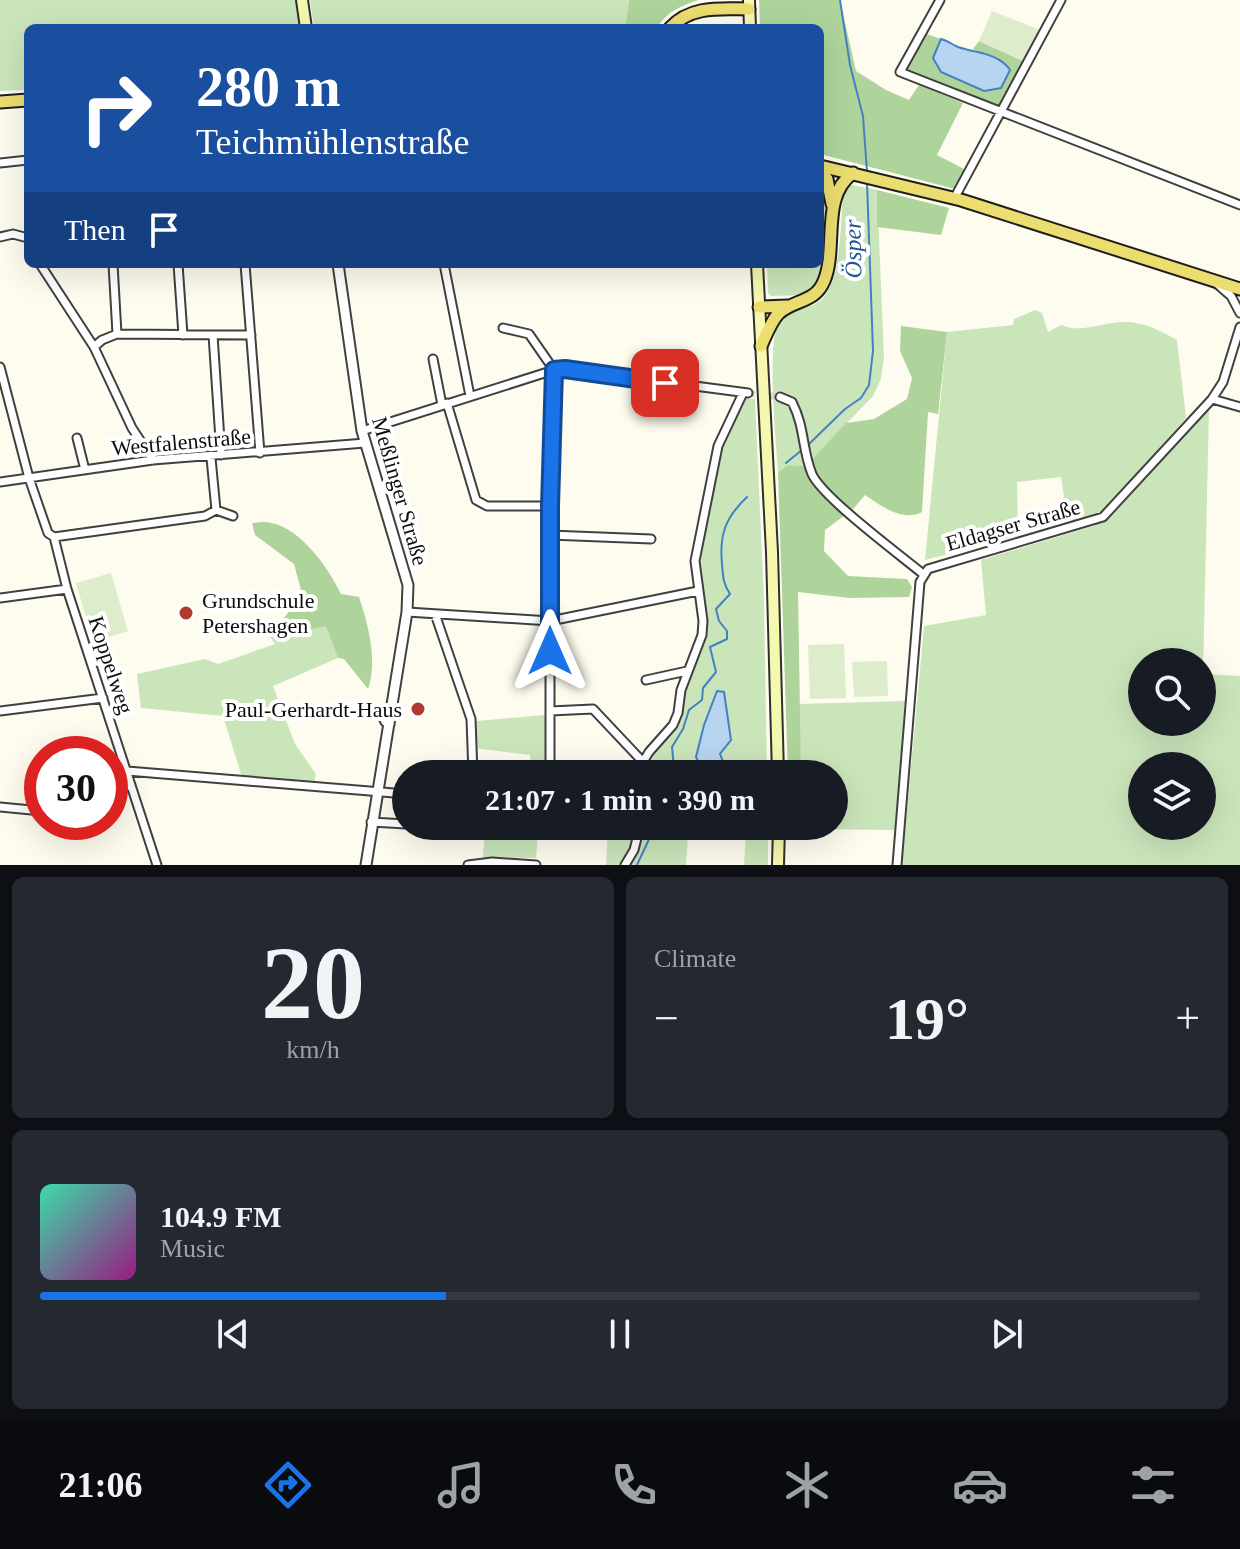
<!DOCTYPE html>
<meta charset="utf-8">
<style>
body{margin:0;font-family:Georgia,serif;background:#242831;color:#f1f3f6;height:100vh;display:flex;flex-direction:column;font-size:30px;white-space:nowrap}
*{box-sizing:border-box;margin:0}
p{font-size:26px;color:#9ea1a6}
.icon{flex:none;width:44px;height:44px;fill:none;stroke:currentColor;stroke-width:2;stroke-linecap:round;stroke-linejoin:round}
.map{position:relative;height:865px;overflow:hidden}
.details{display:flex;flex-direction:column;gap:12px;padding:12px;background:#0d0f14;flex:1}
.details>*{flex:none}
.hud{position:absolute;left:24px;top:24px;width:800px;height:244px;border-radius:12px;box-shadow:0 8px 32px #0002;background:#1a4fa0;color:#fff;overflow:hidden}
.buttons{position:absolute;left:1128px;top:648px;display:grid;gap:16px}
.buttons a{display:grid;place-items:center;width:88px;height:88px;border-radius:50%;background:#171b24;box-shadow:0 8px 32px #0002;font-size:40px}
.speed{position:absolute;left:24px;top:736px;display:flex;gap:16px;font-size:40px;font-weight:700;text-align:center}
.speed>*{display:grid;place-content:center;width:104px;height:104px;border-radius:50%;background:#171b24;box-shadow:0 8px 32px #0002;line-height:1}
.speed .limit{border:12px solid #d22;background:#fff;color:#111}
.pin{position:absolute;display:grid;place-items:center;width:68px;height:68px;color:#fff;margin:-34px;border-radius:16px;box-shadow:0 4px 12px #0006}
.me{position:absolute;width:88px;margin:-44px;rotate:0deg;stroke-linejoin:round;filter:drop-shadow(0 0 6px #0008)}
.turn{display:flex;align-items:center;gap:28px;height:168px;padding:0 40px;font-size:36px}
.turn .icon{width:104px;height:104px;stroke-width:2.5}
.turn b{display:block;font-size:56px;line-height:68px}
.then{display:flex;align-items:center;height:76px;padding:0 40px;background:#0003;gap:16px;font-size:30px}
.big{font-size:60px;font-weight:700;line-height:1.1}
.details .tile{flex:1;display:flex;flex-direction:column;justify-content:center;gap:12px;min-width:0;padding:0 28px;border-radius:12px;background:#242831}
.details .dial{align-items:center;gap:0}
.dial b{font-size:104px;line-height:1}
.song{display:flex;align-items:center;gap:24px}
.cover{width:96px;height:96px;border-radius:12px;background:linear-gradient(135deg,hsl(160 70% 55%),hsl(310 70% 35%))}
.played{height:8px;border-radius:4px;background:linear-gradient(90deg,#1a73e8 35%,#363941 35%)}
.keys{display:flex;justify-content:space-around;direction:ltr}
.heat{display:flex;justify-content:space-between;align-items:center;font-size:44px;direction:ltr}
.details .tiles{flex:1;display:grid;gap:12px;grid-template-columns:1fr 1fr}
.tile:last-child{grid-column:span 2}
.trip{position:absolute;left:392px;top:760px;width:456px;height:80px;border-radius:40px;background:#171b24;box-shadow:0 8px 32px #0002;font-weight:700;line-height:80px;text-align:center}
.tab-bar{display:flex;height:128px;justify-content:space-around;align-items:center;background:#090b0e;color:#9ea1a6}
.tab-bar .icon{width:56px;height:56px}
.tab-bar .current{color:#1a73e8}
.tab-bar b{font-size:36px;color:#f1f3f6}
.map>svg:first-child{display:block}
.green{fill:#cbe5bb;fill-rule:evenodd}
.forest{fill:#aed49c}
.pitch{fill:#ddedcc}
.water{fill:#b7d4f0;stroke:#4580c1;stroke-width:2}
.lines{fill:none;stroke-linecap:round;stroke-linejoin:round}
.stream{stroke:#4580c1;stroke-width:2}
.minor-tunnel{stroke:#d9d8cc;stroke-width:7;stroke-dasharray:7 3.5;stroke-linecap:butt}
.minor-casing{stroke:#404040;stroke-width:11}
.tertiary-casing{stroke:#404040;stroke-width:13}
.secondary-casing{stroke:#2f2f2f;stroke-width:14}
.primary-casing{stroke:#1e1e1e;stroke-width:15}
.minor{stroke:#fff;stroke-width:7}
.tertiary{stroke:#fff;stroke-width:9}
.secondary{stroke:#f7f8af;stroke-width:10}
.primary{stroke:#ecdd70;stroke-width:11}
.route-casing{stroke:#114b97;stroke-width:20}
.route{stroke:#1a73e8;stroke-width:14}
.poi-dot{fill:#b03b32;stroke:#fff;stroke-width:3}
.labels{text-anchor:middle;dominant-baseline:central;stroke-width:8;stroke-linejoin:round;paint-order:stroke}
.street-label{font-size:22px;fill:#0d0d0d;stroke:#fff}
.poi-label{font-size:22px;fill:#0d0d0d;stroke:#fff;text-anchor:start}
.water-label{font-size:24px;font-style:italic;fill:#225493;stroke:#fff}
</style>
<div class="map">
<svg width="1240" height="865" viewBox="0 0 1240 865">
<rect width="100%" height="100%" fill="#fdfcee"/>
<path class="green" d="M0,0h296l3,28h-271v62l-28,1z
M310,0h319l-4,28h-311z
M820,180c9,14 7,80 0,96 -4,8 -12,14 -18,19l-31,1 -3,-3 -1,-29h53z
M849,184l28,6 7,167 -3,22 -8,17 -67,70 -18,-1 -10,7c-2,-29 -11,-126 0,-148 8,-15 30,-14 42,-23 21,-15 21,-81 23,-106z
M1035,310l7,3 6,19 13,-7c21,9 41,-3 63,-3 21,0 35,8 53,18l9,78 -77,87 -9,7 -32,10 -7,-45 -44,5 1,54 -93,24 22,-228 66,-7 1,-6z
M746,398l9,1 9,202 3,173h-121l7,-22 25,-28 6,-30 18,-48 4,-25 -7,-56 22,-119z
M1209,409l-6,265 37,2v189h-338l22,-239 62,-11 -5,-55 112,-34 20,-12zM1142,662h60v60h-60zM1142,766h60v60h-60z
M327,625l11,33 -65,28 22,58 21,30 -2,9 -72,-6 -19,-61 -82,-8 -4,-34 68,-15 13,5 57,-20 -5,-7z
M905,701l-10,129 -93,-1v-3h32v-52h-33l-2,-70z
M545,715l2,1v58h-16l-1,-19 -57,-7v-23l4,-4z
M611,826h157v39h-24l2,-31 -58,1 -2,30h-80l2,-38z
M485,829l53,3 -2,26 -53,-1z"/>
<path class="forest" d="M629,0h70c-18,6 -32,11 -42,28h-32z
M759,0h81l16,71 30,19 23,10 10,-15 44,18 -26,52 27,14 -9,20 -135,-35v-126h-60z
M924,33l17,6 -8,19 72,5 -32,-14 6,-8 44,20 -22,43 -9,3 -86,-35 -2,-3z
M877,190l72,18 -8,27 -64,-8z
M901,326l46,6 -9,82 -10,-2 -6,100c-20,10 -41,-6 -57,-17l-12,14 -28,21 -1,21 24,25 59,3 5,8 -3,10 -60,1 -51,-6 3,182h-13l-10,-302 10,-7 18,1 40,-43 28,-4 33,-20 5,-21 -12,-27z
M252,523c6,0 14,-2 19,0 30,5 58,46 70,71l18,3c9,27 19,64 9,92l-24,-30 -6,-1 -12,-32 -56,11 32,-43 -8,-30 -39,-29z"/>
<path class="pitch" d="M992,11l48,19 -17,31 -44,-20z
M111,573l17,58 -35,11 -17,-59z
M844,644l2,54 -36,1 -2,-54z
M887,661l1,35 -34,1 -2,-35z"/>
<path class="water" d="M941,39c8,2 10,5 17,8 17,6 41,6 52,23l-9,18 -17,3 -43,-19 -8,-14z
M717,691l7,1 7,48 -11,14 8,20h-43l16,-7 -5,-10 8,-32z"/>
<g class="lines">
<path class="stream" d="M840,0l10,65 13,51 4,56
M808,445l37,-36 16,-11 8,-13 4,-34 -6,-169
M786,463l17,-14
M668,774l6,-6 -2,-21 11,-18 6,-19 13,-10 1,-12 13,-16 -6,-25 17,-8v-8l-8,-10 -3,-12 14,-15c-7,-10 -7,-18 -8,-30 -3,-30 4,-47 25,-67
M637,865l14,-30 2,-9"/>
<path class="minor-tunnel" d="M748,393l32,4"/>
<defs>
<path id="minor" d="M940,0l-40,72 340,133
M0,163l28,-3
M955,197l106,-197
M0,237l13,-3 15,4
M40,264l54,83 38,81 21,32
M113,264l4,70
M178,264l5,71
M245,264l15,189
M444,264l26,132
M1216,283l15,13 9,17
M503,328l26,6 25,36
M213,335l8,120
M94,347l8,-7 15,-6 134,1
M433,359l9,46
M0,367l29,111 19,55 6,4 13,52 90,276
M780,397l12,5c13,25 10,48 20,72 10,23 88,81 111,100
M1212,399l28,8
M447,403l29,97 11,6h63
M362,431l192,-61 11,-1 183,24
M77,438l8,32
M211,458l5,52
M0,482l153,-22 212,-17
M550,535l101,4
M54,537l151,-21 11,-6 17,6
M0,598l67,-9
M407,612l143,9 148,-30
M435,614l36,105 2,55
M646,680l41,-9
M0,711l103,-13
M550,711l43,-2 50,53
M380,712l5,10 5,2
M127,771l279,23
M550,774v-268l4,-136
M642,774l1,-12 6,-10 24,-27 5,-12 3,-23 21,-55 1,-14 -8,-60 23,-115 25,-53
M110,793l21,-8
M0,807l42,4
M371,822l35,2
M468,865l24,-3 44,3
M625,865l9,-15 6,-24
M897,865l23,-283 8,-13 175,-52 109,-118 11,-17 17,-55"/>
<path id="tertiary" d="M338,264l24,167 46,154 -1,27 -41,253"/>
<path id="secondary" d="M302,0l4,28
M749,0l1,28
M757,264l15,288 6,222
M778,865l1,-39"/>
<path id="primary" d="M670,28c21,-23 51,-19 79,-19
M0,102l28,-2
M820,166l141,34 279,89
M820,172l7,7 5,25
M759,307l28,-1
M761,346c5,-11 10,-25 18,-33 16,-14 36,-10 45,-32 14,-33 -4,-85 29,-108"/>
</defs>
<use href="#minor" class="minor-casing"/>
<use href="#tertiary" class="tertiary-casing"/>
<use href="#secondary" class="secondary-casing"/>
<use href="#primary" class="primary-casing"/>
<use href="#minor" class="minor"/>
<use href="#tertiary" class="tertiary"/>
<use href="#secondary" class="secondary"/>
<use href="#primary" class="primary"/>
</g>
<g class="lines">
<defs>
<path id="route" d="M550,651v-145l4,-136 11,-1 100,14"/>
</defs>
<use href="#route" class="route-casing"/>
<use href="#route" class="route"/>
</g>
<g class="poi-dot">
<circle cx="186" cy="613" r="8"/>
<circle cx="418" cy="709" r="8"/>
</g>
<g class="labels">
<g class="street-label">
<text transform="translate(181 442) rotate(-5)">Westfalenstraße</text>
<text transform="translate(400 491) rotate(74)">Meßlinger Straße</text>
<text transform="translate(1013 525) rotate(-16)">Eldagser Straße</text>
<text transform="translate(111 665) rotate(72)">Koppelweg</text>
</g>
<g class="poi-label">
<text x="202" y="600">Grundschule<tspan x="202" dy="25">Petershagen</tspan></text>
<text x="402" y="709" text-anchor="end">Paul-Gerhardt-Haus</text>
</g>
<g class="water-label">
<text transform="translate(853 249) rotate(-91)">Ösper</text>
</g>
</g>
</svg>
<div class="buttons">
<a><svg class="icon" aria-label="search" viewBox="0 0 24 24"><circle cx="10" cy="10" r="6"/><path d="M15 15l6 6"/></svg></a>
<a><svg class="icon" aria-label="layers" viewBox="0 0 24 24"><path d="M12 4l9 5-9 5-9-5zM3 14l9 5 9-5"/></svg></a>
</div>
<div class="speed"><div class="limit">30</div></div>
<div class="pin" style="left:665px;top:383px;background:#d93025"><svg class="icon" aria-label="arrive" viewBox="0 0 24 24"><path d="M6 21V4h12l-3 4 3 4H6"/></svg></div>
<svg class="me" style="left:550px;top:651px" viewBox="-20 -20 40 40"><path d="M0-17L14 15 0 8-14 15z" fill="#1a73e8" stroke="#fff" stroke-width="4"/></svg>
<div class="trip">21:07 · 1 min · 390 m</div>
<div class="hud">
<div class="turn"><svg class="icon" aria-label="right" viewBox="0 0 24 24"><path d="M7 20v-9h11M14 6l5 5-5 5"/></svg><div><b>280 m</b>Teichmühlenstraße</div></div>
<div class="then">Then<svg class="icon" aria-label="arrive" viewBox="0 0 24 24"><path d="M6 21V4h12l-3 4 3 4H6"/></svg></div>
</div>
</div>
<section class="details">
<div class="tiles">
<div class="tile dial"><b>20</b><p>km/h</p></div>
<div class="tile"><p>Climate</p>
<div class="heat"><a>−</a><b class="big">19°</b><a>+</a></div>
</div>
<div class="tile">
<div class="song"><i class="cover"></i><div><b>104.9 FM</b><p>Music</p></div></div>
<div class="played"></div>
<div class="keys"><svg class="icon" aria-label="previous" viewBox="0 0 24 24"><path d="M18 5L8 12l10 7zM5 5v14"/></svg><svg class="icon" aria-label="pause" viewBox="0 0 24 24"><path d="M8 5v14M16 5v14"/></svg><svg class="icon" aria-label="next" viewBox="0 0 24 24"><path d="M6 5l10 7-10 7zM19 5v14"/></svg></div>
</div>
</div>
</section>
<nav class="tab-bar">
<b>21:06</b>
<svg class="icon current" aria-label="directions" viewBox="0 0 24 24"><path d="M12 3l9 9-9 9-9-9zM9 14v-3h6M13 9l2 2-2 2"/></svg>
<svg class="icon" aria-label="music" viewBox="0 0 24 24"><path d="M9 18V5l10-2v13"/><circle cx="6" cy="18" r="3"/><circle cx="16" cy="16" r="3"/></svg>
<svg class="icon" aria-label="phone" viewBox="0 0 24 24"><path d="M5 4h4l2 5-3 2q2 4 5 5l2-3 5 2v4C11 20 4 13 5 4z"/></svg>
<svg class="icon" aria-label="climate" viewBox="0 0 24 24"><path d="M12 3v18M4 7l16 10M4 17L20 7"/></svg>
<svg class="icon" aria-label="car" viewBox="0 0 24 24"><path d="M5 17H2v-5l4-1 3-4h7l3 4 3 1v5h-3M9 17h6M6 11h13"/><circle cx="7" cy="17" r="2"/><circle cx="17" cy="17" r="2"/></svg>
<svg class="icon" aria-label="filters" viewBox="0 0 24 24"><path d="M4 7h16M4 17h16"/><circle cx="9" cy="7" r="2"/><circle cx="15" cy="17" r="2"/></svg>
</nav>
